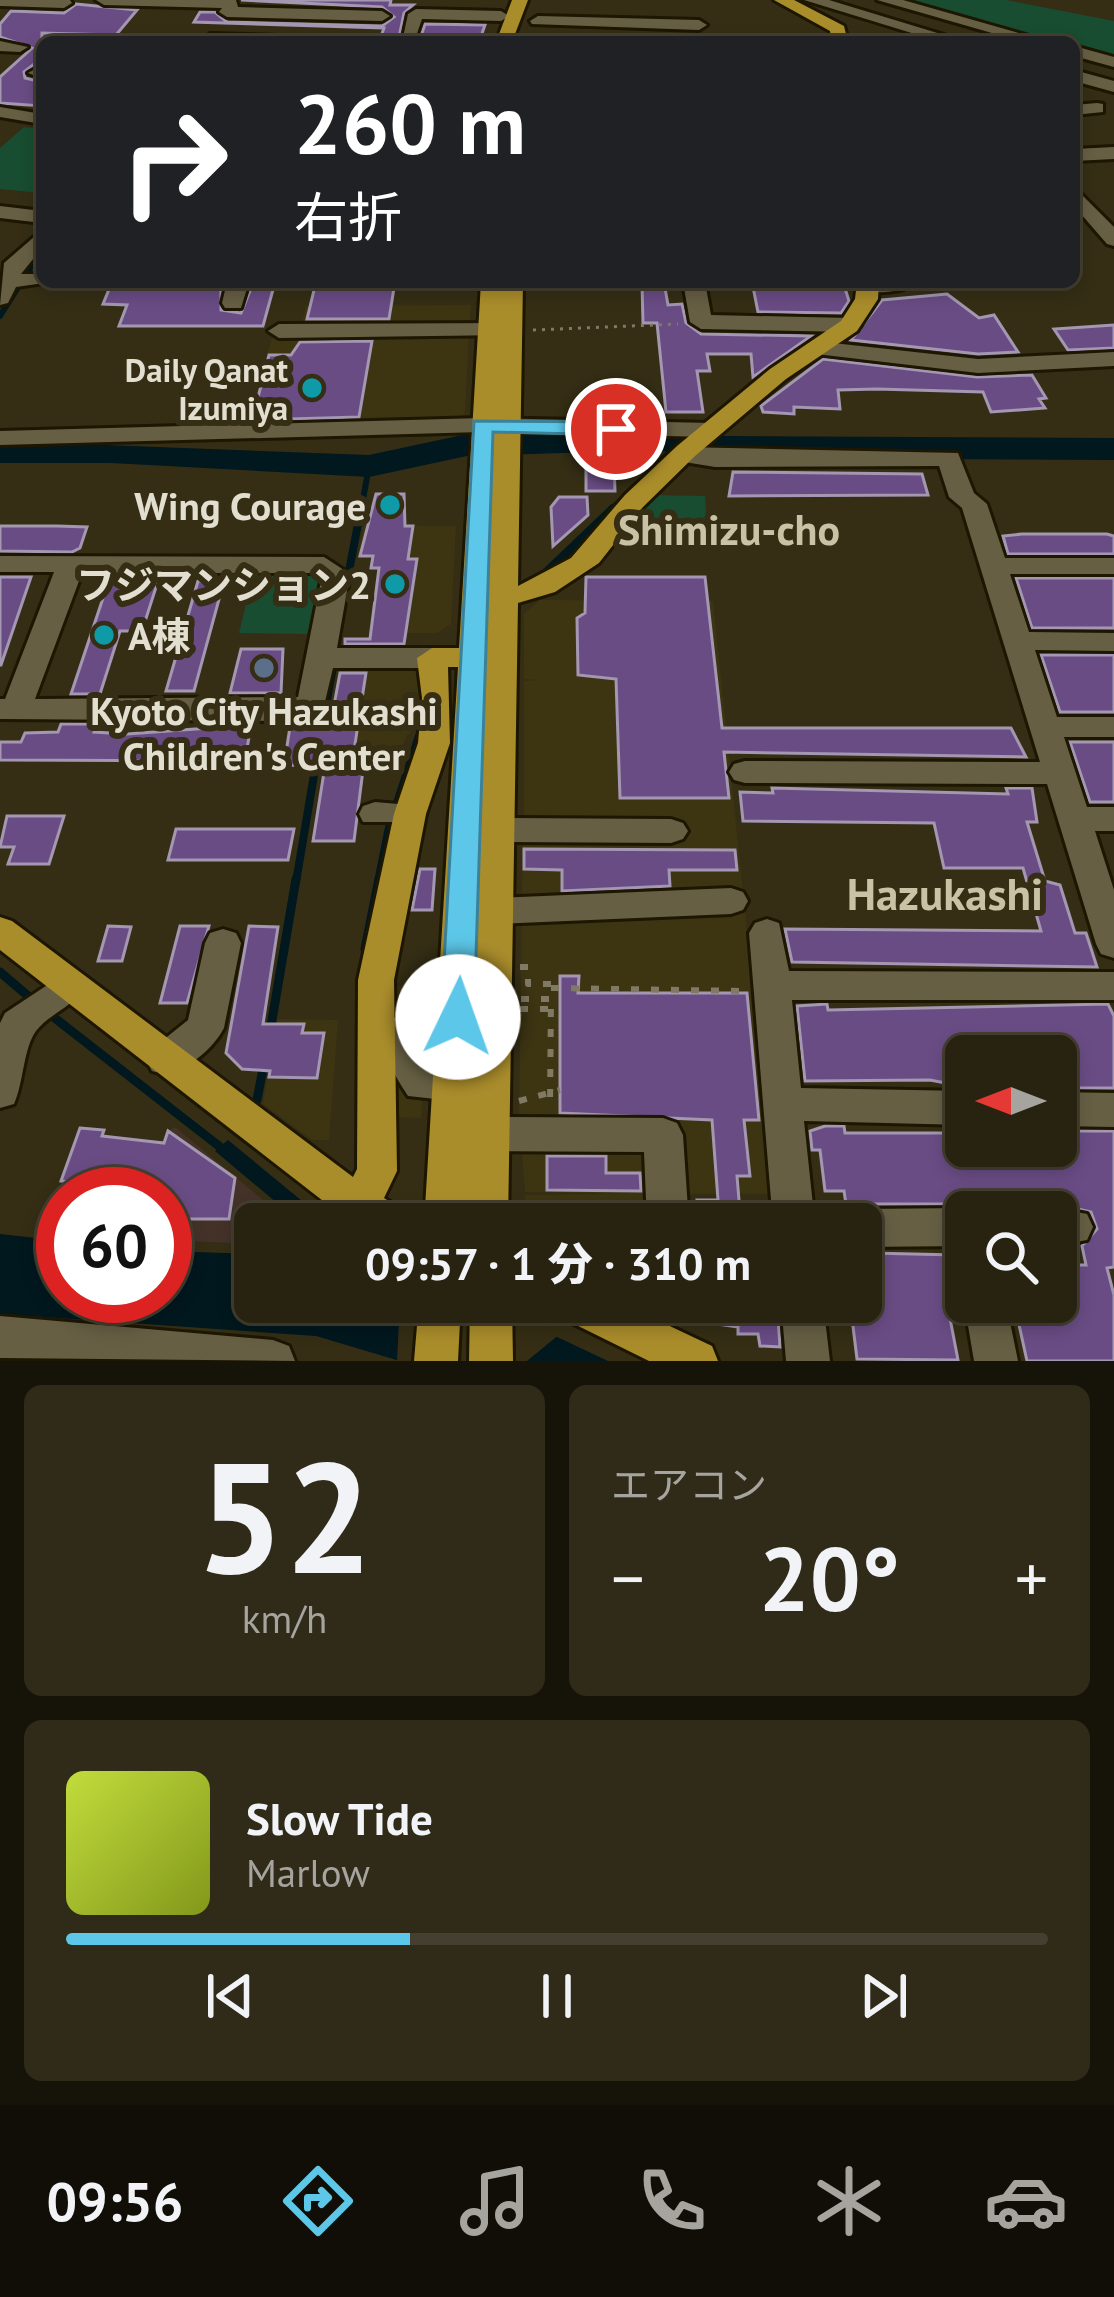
<!DOCTYPE html>
<html lang="ja">
<meta charset="utf-8">
<style>
body{margin:0;font-family:"PT Sans","Noto Sans JP",sans-serif;background:#302a19;color:#f1f3f6;height:100vh;display:flex;flex-direction:column;font-size:45px;white-space:nowrap}
*{box-sizing:border-box;margin:0}
p{font-size:39px;color:#a5a49f}
.icon{flex:none;width:66px;height:66px;fill:none;stroke:currentColor;stroke-width:2;stroke-linecap:round;stroke-linejoin:round}
.map{position:relative;height:1361px;overflow:hidden}
.drawer{display:flex;flex-direction:column;gap:24px;padding:24px;background:#161309;flex:1}
.drawer>*{flex:none}
.guide{position:absolute;left:36px;top:36px;width:1044px;height:252px;border-radius:18px;box-shadow:0 6px 18px #0003,0 0 0 3px #443f30;background:#202124;color:#fff;overflow:hidden}
.needle{width:78px;rotate:270deg}
.fabs{position:absolute;left:945px;top:1035px;display:grid;gap:24px}
.fabs a{display:grid;place-items:center;width:132px;height:132px;border-radius:18px;background:#282210;box-shadow:0 6px 18px #0003,0 0 0 3px #443f30;font-size:60px}
.speed{position:absolute;left:36px;top:1167px;display:flex;gap:24px;font-size:60px;font-weight:700;text-align:center}
.speed>*{display:grid;place-content:center;width:156px;height:156px;border-radius:50%;background:#282210;box-shadow:0 6px 18px #0003,0 0 0 3px #443f30;line-height:1}
.speed .limit{border:18px solid #d22;background:#fff;color:#111}
.pin{position:absolute;display:grid;place-items:center;width:102px;height:102px;color:#fff;margin:-51px;border:6px solid #fff;border-radius:50%;box-shadow:0 3px 12px #0007}
.me{position:absolute;width:132px;margin:-66px;rotate:3deg;stroke-linejoin:round;filter:drop-shadow(0 0 9px #0008)}
.turn{display:flex;align-items:center;gap:42px;height:252px;padding:0 60px;font-size:54px}
.turn .icon{width:156px;height:156px;stroke-width:2.5}
.turn b{display:block;font-size:84px;line-height:102px}
.big{font-size:90px;font-weight:800;line-height:1.1}
.drawer .widget{flex:1;display:flex;flex-direction:column;justify-content:center;gap:18px;min-width:0;padding:0 42px;border-radius:18px;background:#302a19}
.drawer .dial{align-items:center;gap:0}
.dial b{font-size:156px;line-height:1}
.song{display:flex;align-items:center;gap:36px}
.cover{width:144px;height:144px;border-radius:18px;background:linear-gradient(135deg,hsl(70 70% 55%),hsl(70 70% 35%))}
.played{height:12px;border-radius:6px;background:linear-gradient(90deg,#5cc7e8 35%,#443f30 35%)}
.keys{display:flex;justify-content:space-around;direction:ltr}
.heat{display:flex;justify-content:space-between;align-items:center;font-size:66px;direction:ltr}
.drawer .tiles{flex:1;display:grid;gap:24px;grid-template-columns:1fr 1fr}
.widget:last-child{grid-column:span 2}
.trip{position:absolute;left:234px;top:1203px;width:648px;height:120px;border-radius:18px;background:#282210;box-shadow:0 6px 18px #0003,0 0 0 3px #443f30;font-weight:800;line-height:120px;text-align:center}
.tab-bar{display:flex;height:192px;justify-content:space-around;align-items:center;background:#100e06;color:#a5a49f}
.tab-bar .icon{width:84px;height:84px}
.tab-bar .active{color:#5cc7e8}
.tab-bar b{font-size:54px;color:#f1f3f6}
.map>svg:first-child{display:block}
.built{fill:#3d3412}
.industrial{fill:#443229}
.green{fill:#184d31}
.water{fill:#00181e}
.pier{fill:#352e15}
.lines{fill:none;stroke-linecap:round;stroke-linejoin:round}
.stream-far2{stroke:#00181e;stroke-width:6}
.stream-far1{stroke:#00181e;stroke-width:8}
.stream{stroke:#00181e;stroke-width:9}
.river{fill:#00181e;fill-rule:evenodd}
.building{fill:#694c84;stroke:#a397b2;stroke-width:3}
.minor-casing{stroke:#1d1600;stroke-width:6}
.major-casing{stroke:#1d1600;stroke-width:6}
.path-far1{stroke:#807a65;stroke-width:3;stroke-dasharray:3 6;stroke-linecap:butt}
.path{stroke:#807a65;stroke-width:6;stroke-dasharray:8 12;stroke-linecap:butt}
.minor{fill:#665f44;fill-rule:evenodd}
.major{fill:#aa8d2b;fill-rule:evenodd}
.route{fill:#5cc7e8;stroke:#3c8197;stroke-width:3}
.culture-dot{fill:#0f9aa8;stroke:#352e15;stroke-width:4.5}
.service-dot{fill:#5c6f8a;stroke:#352e15;stroke-width:4.5}
.labels{text-anchor:middle;dominant-baseline:central;stroke-width:12;stroke-linejoin:round;paint-order:stroke}
.far-poi-label{font-size:33px;font-weight:bold;fill:#e3dfd0;stroke:#352e15;text-anchor:end}
.poi-label{font-size:39px;font-weight:bold;fill:#e3dfd0;stroke:#352e15;text-anchor:end}
.neighbourhood-label{font-size:42px;font-weight:bold;fill:#cac2a4;stroke:#352e15}
.quarter-label{font-size:45px;font-weight:bold;fill:#cac2a4;stroke:#352e15}
</style>
<div class="map">
<svg width="1114" height="1361" viewBox="0 0 1114 1361">
<rect width="100%" height="100%" fill="#352e15"/>
<path class="built" d="M471,305l-2,22h-168l5,-21z
M273,333h196l-4,81 -15,9 -202,3z
M364,525l92,1 -5,98 -14,9h-68l10,-75 -21,-1z
M540,600l173,1 61,593h-90l1,30h-161l1,-29 101,-1 -101,-2 -6,-73 4,-300h134l-133,-2v-136l16,-1 -16,-1v-65z
M340,665l81,2 6,18 -7,37 -14,15 -13,33 -73,-3z
M430,985l-9,133 -29,-1 1,-131z
M277,1019l61,1 -9,120h-17l-49,-36z"/>
<path class="industrial" d="M175,1127l117,97h-37v20l-90,-4v-46h-20l23,-63z"/>
<path class="green" d="M900,0h106l108,21v37l-40,-11v-5h-20z
M24,127l18,2v64l-42,-4v-41z
M647,495l58,1 2,33h-81z
M254,571h62l7,6 -11,57 -73,-1z"/>
<path class="water" d="M228,1140l102,84h-28l-87,-73z
M0,1234l63,7v55h102v-45l90,3v48h228l125,59h-208l-84,-25 -316,-22z"/>
<path class="pier" d="M400,1302h97l64,31 -34,28h-130z"/>
<g class="lines">
<path class="stream-far2" d="M0,316l42,-67
M361,511l8,-45
M610,511l57,-56"/>
<path class="stream-far1" d="M544,574l69,-66
M347,582l14,-74
M320,736l14,-74
M296,882l21,-125
M378,882l11,-55 30,-91"/>
<path class="stream" d="M365,949l14,-70
M0,972l35,30
M47,1012l177,138
M270,1032l26,-153
M257,1100l7,-36"/>
<path class="river" d="M652,430l68,6 394,2v22l-394,-2 -68,-8 -185,6 -98,21 -258,-14h-111v-22l369,14 98,-21z"/>
</g>
<path class="building" d="M241,0h150l-1,5h23l-9,8 -6,29h-19l5,-14 -190,-6 6,-10h15l12,10 155,4 12,-9 -12,-10z
M76,4l61,6 -21,25 -74,-2v25l-18,14 1,6 17,4v24l-42,-3v-26l32,-29 -32,-11v-13l11,-13 53,2z
M425,24l60,1 -6,17h-60z
M316,282h79l-6,37h-82z
M843,282l6,19 -8,12 -83,-1 -5,-25z
M642,284l23,4 3,17 14,-1 4,19 15,11 110,2 -58,41 -2,-23h-44l3,17h-13l6,41h-37l-9,-89h-14z
M252,286h22l-11,40h-144l8,-21 -24,-1 7,-17h111v23l20,3z
M947,294l32,24 15,-3 24,37 -40,2 -127,-14 31,-40z
M1114,325v23l-46,2 -14,-21z
M372,341l-13,76 -107,3 17,-65h22l9,-13z
M823,359l154,18 55,-2 14,23 -7,1 6,9 -54,4 -8,-20 -106,-3 -39,1 2,19 -46,-2v7l-31,-2 -2,-6z
M586,462l28,1 1,28h-29z
M733,472l189,2 6,21 -199,1z
M376,494h28l1,32h8l-5,33h9l-13,85h-59v-5h25l9,-71h-8l2,-12h-13z
M559,497h28l1,18 -35,31 -2,-39z
M0,526h57l30,1 -7,21 -8,4 -72,-1z
M1022,534h85l7,2v18h-106l-5,-18z
M0,577h31l-30,88h-1z
M586,577h119l17,151h289l15,29 -302,-5 5,46h-109l-4,-119 -38,-4 -1,-57 8,-5z
M1016,578h98v50h-82z
M109,580l49,1 -16,50h-22l-20,63h-29z
M198,581h26l-30,110h-28z
M241,649h42l-2,44h-51z
M1041,655h73v57h-54z
M340,673h26l-15,97h12l-9,71h-41l12,-75 -41,-1 6,-38h40z
M61,724h35l-2,8 33,2 124,-9 -6,36 -245,-1v-18h21l4,-9 33,-1z
M1070,742h44v60h-24z
M772,788l236,6 -2,-6h26l5,34h-10l18,59 15,4 15,48h11l11,34 -305,-5 -7,-33 256,2 -18,-63h-79l-10,-45 -191,-2 -3,-29 33,1z
M7,816h57l-15,48h-41l6,-17h-14z
M176,829h118l-6,31h-120z
M524,849l211,1 2,20h-68l1,16 -108,5v-21l-38,-1z
M420,869h15l-3,41h-20z
M108,926l23,1 -9,34h-24z
M180,926h29l-22,77h-27z
M249,926l29,1 -15,97h41l-2,9h22l-7,45 -48,-1 1,-6 -28,-2 -16,-16z
M560,976h19l-1,17h169l12,127h-15l6,56h-13l4,48h-42l-2,-24h21l-6,-80 -152,-7z
M827,1004l1,6 280,-6 6,12v72h-58v-32h-90v31l-36,-7 -125,1 -8,-75z
M825,1126h19l1,7h121v13h95l-4,-15h57v136l-7,1 7,27v66h-87l-13,-59h48l-5,-21h15l-4,-16h18l-4,-19 15,-17 -6,-17 -34,-8h-211l-2,-13h-19l-5,-41h-8l-2,-19z
M80,1128l24,2 -2,6 62,7 4,-12 67,47 -6,41h-64v-25h-81l4,-10 -27,-3z
M547,1156h59v17h34l1,18 -94,-1z
M869,1253l87,2 6,32h-18l14,73 -101,-1 -7,-57h11v-8h14z
M695,1302h82l3,45 -20,-1 -2,-12h-20v-7l-42,-6z"/>
<g class="lines">
<defs>
<path id="minor" d="M0,0h70l2,3 -8,5 -64,-2z
M96,0h140l2,7 144,4 8,5 -8,5 -155,-4 -8,-5 3,-4 -118,-3z
M804,0h25l138,42h-26z
M877,0h26l147,42h-27z
M416,9l85,2 8,5 -8,5 -79,-2 -8,23h-12l6,-28z
M538,16l161,4 8,5 -8,5 -167,-6 -2,-3z
M210,34l102,3 8,5h-116z
M709,36l33,6 -41,-1z
M0,41l28,6 -8,5 -20,-1z
M1074,46l40,11v10l-40,-11z
M37,68h5v10l-14,-5z
M1074,70l40,11v11l-40,-11z
M1097,103l6,1v8l-29,3v-10z
M0,107l42,7v10l-42,-7z
M1114,147v12l-40,2v-12z
M1074,187l40,40v19l-7,-2 -33,-38z
M0,206l42,5v12l-42,-5z
M42,230v18l-21,26h21v8h9l-35,5 -8,16 -8,2 4,-42z
M227,282h22l-8,26h-16l-3,-5z
M683,282h22l6,33 139,3 11,7 -11,7 -149,-3 -11,-7z
M862,282h55c-11,10 -39,12 -55,9z
M509,323l11,7 -3,5 -238,3 -11,-7 11,-7z
M824,342l154,17 136,-7v14l-136,7 -162,-19v-10z
M482,418l229,5 12,7 -12,7 -229,-5 -482,13v-14z
M681,447l277,6 16,40 13,11 18,54h109v16h-104l19,58 85,1v18l-79,-1 22,67h57v20h-50l23,70h27v24h-19l19,59v68l-13,-4 -5,-10 -49,-160 -302,-1 -11,-3 -5,-8 5,-8 11,-3 295,1 -78,-254 -13,-11 -10,-31 -224,1 -43,-7 -4,-5z
M0,556l324,1 26,17 -13,74h95l15,10 -15,10h-99l-10,42 -29,11 -294,-2v-20h5l49,-127h-54zM82,573h235l5,3 -24,121 -263,2z
M375,802l47,4 4,8 -4,8h-59l-4,-8 4,-8z
M495,818l176,1 12,4 5,8 -5,8 -12,4 -176,-1 -12,-4 -5,-8 5,-8z
M731,888l12,4 5,9 -5,9 -12,4 -257,11 -12,-4 -5,-9 5,-9 12,-4z
M767,919l12,4 10,48 325,1v28h-322l9,88 165,3v34l-162,-4 11,103h-42l-24,-291 6,-10z
M223,929l13,4 5,10 -17,85c-12,23 -46,52 -72,43l-6,-11 6,-11 36,-29 17,-77 5,-10z
M67,972l13,4 5,10c-11,21 -35,27 -49,45 -13,18 -12,51 -22,73l-14,4v-85l5,-10z
M457,1002l13,4 6,11 -6,11 -45,6 -5,4 1,15 11,16 36,5 5,11 -5,11 -14,5 -46,-5c-44,-66 -28,-88 49,-94z
M1056,1092l58,1v34l-58,-1z
M486,1117l177,1 14,5 6,12 6,89h-42l-3,-72 -158,-1 -14,-5 -6,-12 6,-12z
M966,1208l10,4h-10v34l-105,1v-23h-19l4,-9 15,-6z
M1056,1208l31,6 6,13 -6,13 -31,6v-34h-10z
M966,1296v6h40l12,59h-44l-10,-59z
M781,1302h42l7,59h-44z
M0,1316l273,24 16,6 6,15 -295,-3z"/>
<path id="major" d="M512,0h16l-16,42h-16z
M774,0h20l50,26 4,16h-16l-2,-11z
M481,282h42l-5,304 53,-28 54,-63 52,-49 93,-77 71,-48 14,-22 2,-17h22l-1,17 -21,32 -71,48 -91,77 -52,51 -44,56 -44,29 -37,11 -10,621h-42l10,-262 -10,262h-42l34,-557h-10l2,76 -24,71 -32,166 3,191 -13,27 20,13 6,13h-55l-10,-6 -345,-268v-33l12,4 341,256 4,-8 1,-189 36,-166 24,-71 4,-45 -5,-40 15,-10h27z
M419,1302h42l-3,59h-44z
M470,1302h42l1,59h-44z
M552,1302h67l93,44 6,15h-69l-91,-45z"/>
</defs>
<use href="#minor" class="minor-casing"/>
<use href="#major" class="major-casing"/>
<path class="path-far1" d="M533,330l145,-6"/>
<path class="path" d="M520,967h8v17h27l2,-5
M551,988l193,3
M521,999h30l-1,108
M520,1009h30
M519,1101l41,-11"/>
<use href="#minor" class="minor"/>
<use href="#major" class="major"/>
</g>
<path class="route" d="M474,421l142,1 11,7 -11,6 -123,-3 -19,585 -5,10h-23l-5,-10z"/>
<g class="culture-dot">
<circle cx="312" cy="388" r="12"/>
<circle cx="390" cy="505" r="12"/>
<circle cx="395" cy="584" r="12"/>
<circle cx="104" cy="635" r="12"/>
</g>
<circle class="service-dot" cx="264" cy="668" r="12"/>
<g class="labels">
<g class="far-poi-label">
<text x="288" y="369">Daily Qanat<tspan x="288" dy="38">Izumiya</tspan></text>
</g>
<g class="poi-label">
<text x="366" y="505">Wing Courage</text>
<text x="371" y="584">フジマンション2</text>
<text x="128" y="635" text-anchor="start">A棟</text>
<text x="264" y="710" text-anchor="middle">Kyoto City Hazukashi<tspan x="264" dy="45">Children's Center</tspan></text>
</g>
<g class="neighbourhood-label">
<text x="729" y="529">Shimizu-cho</text>
</g>
<g class="quarter-label">
<text x="945" y="893">Hazukashi</text>
</g>
</g>
</svg>
<div class="fabs">
<a><svg class="needle" viewBox="-14 -14 28 28"><path d="M0-13l5 13h-10z" fill="#e53935"/><path d="M0 13l5-13h-10z" fill="#a5a49f"/></svg></a>
<a><svg class="icon" aria-label="search" viewBox="0 0 24 24"><circle cx="10" cy="10" r="6"/><path d="M15 15l6 6"/></svg></a>
</div>
<div class="speed"><div class="limit">60</div></div>
<div class="pin" style="left:616px;top:429px;background:#d93025"><svg class="icon" aria-label="arrive" viewBox="0 0 24 24"><path d="M6 21V4h12l-3 4 3 4H6"/></svg></div>
<svg class="me" style="left:458px;top:1017px" viewBox="-20 -20 40 40"><circle r="19" fill="#fff"/><path d="M0-13L10 11 0 6-10 11z" fill="#5cc7e8"/></svg>
<div class="trip">09:57 · 1 分 · 310 m</div>
<div class="guide">
<div class="turn"><svg class="icon" aria-label="right" viewBox="0 0 24 24"><path d="M7 20v-9h11M14 6l5 5-5 5"/></svg><div><b>260 m</b>右折</div></div>
</div>
</div>
<section class="drawer">
<div class="tiles">
<div class="widget dial"><b>52</b><p>km/h</p></div>
<div class="widget"><p>エアコン</p>
<div class="heat"><a>−</a><b class="big">20°</b><a>+</a></div>
</div>
<div class="widget">
<div class="song"><i class="cover"></i><div><b>Slow Tide</b><p>Marlow</p></div></div>
<div class="played"></div>
<div class="keys"><svg class="icon" aria-label="previous" viewBox="0 0 24 24"><path d="M18 5L8 12l10 7zM5 5v14"/></svg><svg class="icon" aria-label="pause" viewBox="0 0 24 24"><path d="M8 5v14M16 5v14"/></svg><svg class="icon" aria-label="next" viewBox="0 0 24 24"><path d="M6 5l10 7-10 7zM19 5v14"/></svg></div>
</div>
</div>
</section>
<nav class="tab-bar">
<b>09:56</b>
<svg class="icon active" aria-label="directions" viewBox="0 0 24 24"><path d="M12 3l9 9-9 9-9-9zM9 14v-3h6M13 9l2 2-2 2"/></svg>
<svg class="icon" aria-label="music" viewBox="0 0 24 24"><path d="M9 18V5l10-2v13"/><circle cx="6" cy="18" r="3"/><circle cx="16" cy="16" r="3"/></svg>
<svg class="icon" aria-label="phone" viewBox="0 0 24 24"><path d="M5 4h4l2 5-3 2q2 4 5 5l2-3 5 2v4C11 20 4 13 5 4z"/></svg>
<svg class="icon" aria-label="climate" viewBox="0 0 24 24"><path d="M12 3v18M4 7l16 10M4 17L20 7"/></svg>
<svg class="icon" aria-label="car" viewBox="0 0 24 24"><path d="M5 17H2v-5l4-1 3-4h7l3 4 3 1v5h-3M9 17h6M6 11h13"/><circle cx="7" cy="17" r="2"/><circle cx="17" cy="17" r="2"/></svg>
</nav>
